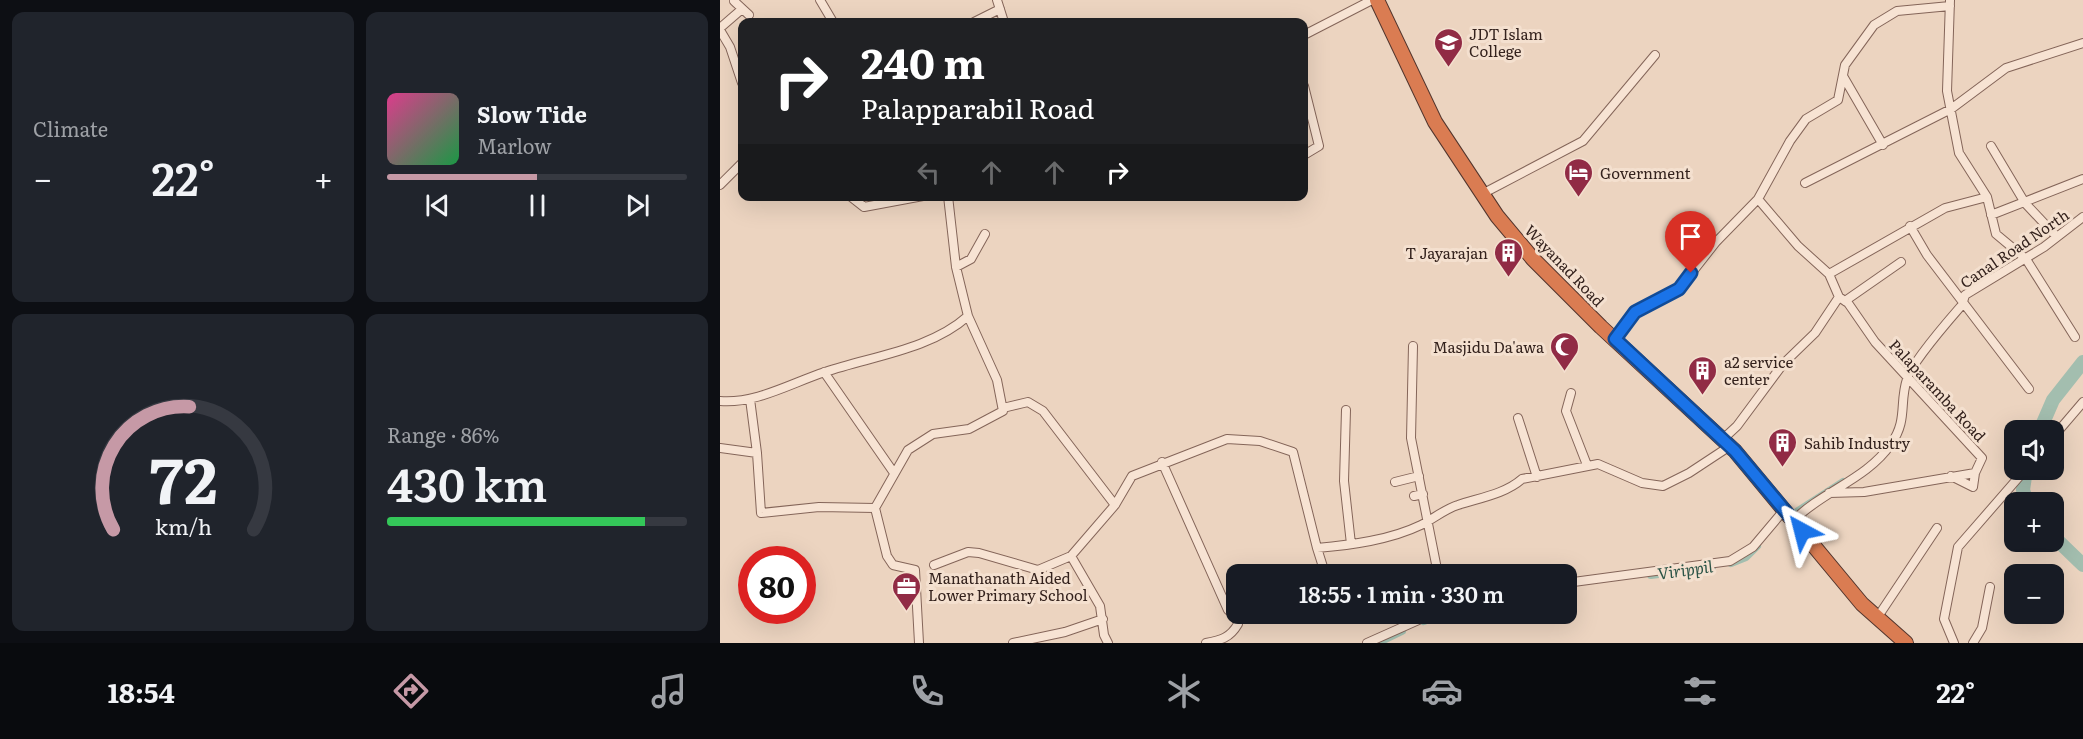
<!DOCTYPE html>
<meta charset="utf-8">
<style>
body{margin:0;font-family:Literata,serif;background:#20242c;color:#f1f3f6;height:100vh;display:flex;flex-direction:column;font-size:22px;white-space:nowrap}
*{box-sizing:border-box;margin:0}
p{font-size:20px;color:#9ea1a6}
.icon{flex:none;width:33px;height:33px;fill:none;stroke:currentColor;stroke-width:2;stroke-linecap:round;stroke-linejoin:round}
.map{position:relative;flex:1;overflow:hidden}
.sheet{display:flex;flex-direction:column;gap:12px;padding:12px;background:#0d0f14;width:720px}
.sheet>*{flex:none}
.hud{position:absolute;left:18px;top:18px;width:570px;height:183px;border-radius:12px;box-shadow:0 6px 24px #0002;background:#202124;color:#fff;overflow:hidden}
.fabs{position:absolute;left:1284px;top:420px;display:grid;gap:12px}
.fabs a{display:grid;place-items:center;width:60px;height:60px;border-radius:12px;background:#171b24;box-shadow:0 6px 24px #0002;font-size:30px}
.speed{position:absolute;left:18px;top:546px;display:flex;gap:12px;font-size:30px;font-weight:700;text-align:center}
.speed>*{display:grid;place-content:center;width:78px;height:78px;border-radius:50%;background:#171b24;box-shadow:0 6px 24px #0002;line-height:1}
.speed .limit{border:9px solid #d22;background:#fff;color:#111}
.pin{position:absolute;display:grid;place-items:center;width:51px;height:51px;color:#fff;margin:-62px -26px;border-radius:50% 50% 50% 0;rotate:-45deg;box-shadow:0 0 6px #0007}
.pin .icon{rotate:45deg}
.me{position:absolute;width:66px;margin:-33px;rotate:322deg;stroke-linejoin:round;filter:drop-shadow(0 0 4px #0008)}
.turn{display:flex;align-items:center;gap:21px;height:126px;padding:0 24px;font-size:27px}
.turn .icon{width:78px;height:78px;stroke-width:2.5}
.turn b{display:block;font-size:42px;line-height:51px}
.lanes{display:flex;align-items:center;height:57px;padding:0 24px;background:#0003;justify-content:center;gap:30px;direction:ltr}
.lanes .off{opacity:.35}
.big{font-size:45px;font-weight:600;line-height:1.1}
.sheet .card{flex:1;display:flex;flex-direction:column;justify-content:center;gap:9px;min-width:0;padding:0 21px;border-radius:12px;background:#20242c}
.sheet .dial{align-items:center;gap:0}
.dial svg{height:156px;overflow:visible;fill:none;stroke:#363941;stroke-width:7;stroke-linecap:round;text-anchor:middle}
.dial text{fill:#f1f3f6;stroke:none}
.song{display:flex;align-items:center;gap:18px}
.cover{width:72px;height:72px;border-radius:9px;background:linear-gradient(135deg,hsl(330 70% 55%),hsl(140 70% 35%))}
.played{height:6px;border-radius:3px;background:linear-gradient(90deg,#c699a6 50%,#363941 50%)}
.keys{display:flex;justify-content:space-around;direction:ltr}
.heat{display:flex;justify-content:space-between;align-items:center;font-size:33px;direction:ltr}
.charge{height:9px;border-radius:4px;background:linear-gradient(90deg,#34c759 86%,#363941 0)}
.sheet .tiles{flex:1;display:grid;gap:12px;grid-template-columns:repeat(2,1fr)}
.trip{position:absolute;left:506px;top:564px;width:351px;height:60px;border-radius:12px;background:#171b24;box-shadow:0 6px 24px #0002;font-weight:600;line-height:60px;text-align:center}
.tabs{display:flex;height:96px;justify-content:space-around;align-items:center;background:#090b0e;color:#9ea1a6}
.tabs .icon{width:42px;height:42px}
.tabs .active{color:#c699a6}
.tabs b{font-size:27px;color:#f1f3f6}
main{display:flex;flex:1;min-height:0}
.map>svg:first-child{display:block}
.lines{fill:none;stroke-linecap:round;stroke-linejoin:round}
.canal{stroke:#a3beaf;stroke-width:8}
.river{stroke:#a3beaf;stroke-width:14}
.street-casing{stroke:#846559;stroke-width:10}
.highway-casing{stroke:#52352d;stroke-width:16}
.street{stroke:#f7e3d3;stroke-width:8}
.highway{stroke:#da7c52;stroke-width:14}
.route-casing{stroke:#114b97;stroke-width:15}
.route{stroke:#1a73e8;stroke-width:10}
.labels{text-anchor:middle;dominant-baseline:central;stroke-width:6;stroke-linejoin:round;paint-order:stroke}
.poi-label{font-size:15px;fill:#34221d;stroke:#f4e0cf;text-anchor:start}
.street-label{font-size:15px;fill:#34221d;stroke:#f4e0cf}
.water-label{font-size:16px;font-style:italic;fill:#2c5447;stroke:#f4e0cf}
</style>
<main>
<section class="sheet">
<div class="tiles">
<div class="card"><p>Climate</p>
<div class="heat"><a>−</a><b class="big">22°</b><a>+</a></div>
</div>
<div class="card">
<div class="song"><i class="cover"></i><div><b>Slow Tide</b><p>Marlow</p></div></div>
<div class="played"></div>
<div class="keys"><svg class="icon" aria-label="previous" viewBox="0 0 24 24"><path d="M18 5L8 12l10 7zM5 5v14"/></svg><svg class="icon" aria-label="pause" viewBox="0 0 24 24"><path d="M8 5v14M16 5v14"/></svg><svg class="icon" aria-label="next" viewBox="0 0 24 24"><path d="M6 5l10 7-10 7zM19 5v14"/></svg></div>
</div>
<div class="card dial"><svg viewBox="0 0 100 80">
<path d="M14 69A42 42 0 1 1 86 69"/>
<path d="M14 69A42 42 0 0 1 53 6" stroke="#c699a6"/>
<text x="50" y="56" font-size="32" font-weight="700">72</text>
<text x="50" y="72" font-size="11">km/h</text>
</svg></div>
<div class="card"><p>Range · 86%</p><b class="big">430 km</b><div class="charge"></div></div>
</div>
</section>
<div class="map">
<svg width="1363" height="643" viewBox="0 0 1363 643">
<rect width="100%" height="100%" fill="#ecd4c0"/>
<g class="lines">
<path class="canal" d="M1078,511l45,-29
M1011,563l15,-6 11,-11
M931,575l61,-8
M704,621l19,-7
M657,643l25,-12"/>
<path class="river" d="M1320,430l13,-30 30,-38
M1306,470l-3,20 4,12
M1334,537l29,28"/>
<defs>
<path id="street" d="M100,0l13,22
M277,0l7,22
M1230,0l-3,91 12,62 28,44 9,37 30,25 49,78
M14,1l15,14
M254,22l26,-13
M0,28l22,-19
M0,30l10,17 12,36
M584,35l68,-35
M1123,76l40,69
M584,86l15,60 -15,9
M1271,146l34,57 31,33
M1085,183l146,-74 55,-41 77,-25
M0,185l22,-22
M762,194l101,-53 72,-86
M130,196l14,11 59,-11
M1038,199l40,47 31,28 10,23
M1271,215l92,-36
M1190,226l17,29 102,134
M236,267l15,-8 14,-25
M1109,274l116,-66 42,-11
M1125,301l56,-39
M895,339l20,-27 44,-23 37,-47 42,-43 32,-58 16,-22 32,-19 7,-35 29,-40 23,-14 53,-5
M693,346l-2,92 27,136
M104,372l70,101
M851,393l-5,18 21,54
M30,399l7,54
M0,401c36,3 71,-18 105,-29 47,-16 105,-22 143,-56
M283,408l25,-6 15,9 72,94
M626,410l-2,71 7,63
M798,418l19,59
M1334,436l29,-34
M1003,439l14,-13 46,-62 32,-31 24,-36
M0,448l37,5 4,60 58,-6 56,1
M442,462l66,148 8,6 5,-2
M1231,476l22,11 2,-14
M675,482l24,-6
M1109,493l35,-1 111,-19 7,-15 -107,-116 -27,-39 -9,-6
M694,496l9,-2
M1074,520c29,-29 73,-41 97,-76 17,-24 8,-41 16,-65 5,-17 42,-59 55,-74l3,-10 79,-48 39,-30
M351,556l29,50 4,29 4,8
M214,565l34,-13 11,1 59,17 33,-14 44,-51 17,-29 95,-37 33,2 33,11 24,96
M601,574l3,-4 -7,-22c34,-3 73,-8 104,-23 12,-6 24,-16 37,-20 21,-7 47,-11 64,-26l76,-15 44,19 21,3 26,-13 41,-27
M846,583l164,-22 23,-14 32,-38
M1157,618l60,-90
M199,643l-4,-73 -22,-5 -6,-9 -12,-48 33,-58 25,-16 36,-5 34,-18 -6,-31 -29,-64 -12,-49 -8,-71
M293,643l52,-11 38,-13
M486,643c15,-3 24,-5 32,-19l-2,-8
M647,643l65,-29
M1234,643l-10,-24 14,-72 67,-77
M1253,643l9,-15 8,-41"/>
<path id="highway" d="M657,0l58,122 62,94 36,43 68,68 134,124 127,153 44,39"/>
</defs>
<use href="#street" class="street-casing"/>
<use href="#highway" class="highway-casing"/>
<use href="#street" class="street"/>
<use href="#highway" class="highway"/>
</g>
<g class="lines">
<defs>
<path id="route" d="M971,273l-12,16 -44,23 -20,27 120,112 67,80"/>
</defs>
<use href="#route" class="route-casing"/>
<use href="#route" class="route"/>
</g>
<defs>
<symbol id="university-pin" viewBox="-11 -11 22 30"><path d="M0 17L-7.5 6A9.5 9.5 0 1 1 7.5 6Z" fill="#912b45" stroke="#f4e0cf"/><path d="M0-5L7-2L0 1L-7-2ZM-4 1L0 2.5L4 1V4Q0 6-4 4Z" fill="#fff"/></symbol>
<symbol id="hotel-pin" viewBox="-11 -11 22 30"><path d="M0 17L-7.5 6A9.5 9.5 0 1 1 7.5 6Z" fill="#912b45" stroke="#f4e0cf"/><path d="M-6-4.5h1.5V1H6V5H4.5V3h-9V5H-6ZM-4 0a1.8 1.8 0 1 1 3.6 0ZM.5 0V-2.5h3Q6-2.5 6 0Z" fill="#fff"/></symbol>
<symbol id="building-pin" viewBox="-11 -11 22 30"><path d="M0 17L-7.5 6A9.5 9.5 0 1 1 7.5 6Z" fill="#912b45" stroke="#f4e0cf"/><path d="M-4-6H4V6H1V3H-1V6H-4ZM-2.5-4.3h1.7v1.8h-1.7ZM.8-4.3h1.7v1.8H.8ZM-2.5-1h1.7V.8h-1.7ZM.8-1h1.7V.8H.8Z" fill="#fff"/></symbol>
<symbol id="mosque-pin" viewBox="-11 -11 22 30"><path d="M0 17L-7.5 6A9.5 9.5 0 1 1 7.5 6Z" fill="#912b45" stroke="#f4e0cf"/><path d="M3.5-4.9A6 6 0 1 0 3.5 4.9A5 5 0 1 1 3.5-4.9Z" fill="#fff"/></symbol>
<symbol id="office-pin" viewBox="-11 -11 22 30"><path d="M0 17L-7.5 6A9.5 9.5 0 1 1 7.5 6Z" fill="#912b45" stroke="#f4e0cf"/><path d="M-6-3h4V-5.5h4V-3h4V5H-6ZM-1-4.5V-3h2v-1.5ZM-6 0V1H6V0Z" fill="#fff"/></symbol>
</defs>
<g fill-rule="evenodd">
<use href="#university-pin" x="712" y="26" width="33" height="45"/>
<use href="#hotel-pin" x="842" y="156" width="33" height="45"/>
<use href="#building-pin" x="772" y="236" width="33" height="45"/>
<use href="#mosque-pin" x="828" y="330" width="33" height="45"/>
<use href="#building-pin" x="966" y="354" width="33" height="45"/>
<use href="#building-pin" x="1046" y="426" width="33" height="45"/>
<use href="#office-pin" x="170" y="570" width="33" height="45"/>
</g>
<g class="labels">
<g class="poi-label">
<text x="749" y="33">JDT Islam<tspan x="749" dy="17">College</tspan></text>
<text x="880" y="172">Government</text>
<text x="768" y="252" text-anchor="end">T Jayarajan</text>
<text x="824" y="346" text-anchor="end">Masjidu Da'awa</text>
<text x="1004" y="361">a2 service<tspan x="1004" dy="17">center</tspan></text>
<text x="1084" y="442">Sahib Industry</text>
<text x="208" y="577">Manathanath Aided<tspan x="208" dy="17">Lower Primary School</tspan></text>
</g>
<g class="street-label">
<text transform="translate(1294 248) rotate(-34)">Canal Road North</text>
<text transform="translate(845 265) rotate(46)">Wayanad Road</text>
<text transform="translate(1218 390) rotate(47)">Palaparamba Road</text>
</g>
<g class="water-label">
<text transform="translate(965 569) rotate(-8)">Virippil</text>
</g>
</g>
</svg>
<div class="fabs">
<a><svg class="icon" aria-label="sound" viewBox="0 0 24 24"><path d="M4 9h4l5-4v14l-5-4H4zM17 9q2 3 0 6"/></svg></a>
<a>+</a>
<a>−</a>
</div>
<div class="speed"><div class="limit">80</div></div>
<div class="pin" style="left:971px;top:273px;background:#d93025"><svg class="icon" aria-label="arrive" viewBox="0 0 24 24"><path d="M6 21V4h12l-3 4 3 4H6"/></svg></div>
<svg class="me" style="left:1082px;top:531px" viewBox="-20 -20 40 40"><path d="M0-17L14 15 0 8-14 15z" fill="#1a73e8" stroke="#fff" stroke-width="4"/></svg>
<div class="trip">18:55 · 1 min · 330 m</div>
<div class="hud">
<div class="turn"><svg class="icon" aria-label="right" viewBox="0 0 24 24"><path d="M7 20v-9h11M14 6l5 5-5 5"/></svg><div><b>240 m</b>Palapparabil Road</div></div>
<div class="lanes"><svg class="icon off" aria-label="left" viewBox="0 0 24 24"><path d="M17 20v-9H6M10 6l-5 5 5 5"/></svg><svg class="icon off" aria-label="ahead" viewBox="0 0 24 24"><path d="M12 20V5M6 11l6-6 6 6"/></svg><svg class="icon off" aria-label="ahead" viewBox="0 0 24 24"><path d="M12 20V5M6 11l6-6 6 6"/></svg><svg class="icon" aria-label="right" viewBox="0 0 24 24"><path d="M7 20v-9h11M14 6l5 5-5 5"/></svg></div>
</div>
</div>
</main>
<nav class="tabs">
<b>18:54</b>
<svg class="icon active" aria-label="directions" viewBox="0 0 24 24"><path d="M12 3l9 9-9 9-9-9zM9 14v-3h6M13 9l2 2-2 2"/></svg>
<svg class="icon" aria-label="music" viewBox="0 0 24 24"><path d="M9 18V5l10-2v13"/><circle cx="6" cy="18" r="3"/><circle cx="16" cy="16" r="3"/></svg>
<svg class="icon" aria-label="phone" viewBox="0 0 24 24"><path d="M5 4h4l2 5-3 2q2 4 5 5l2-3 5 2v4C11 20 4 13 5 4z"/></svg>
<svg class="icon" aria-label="climate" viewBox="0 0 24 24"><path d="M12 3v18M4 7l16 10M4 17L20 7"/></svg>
<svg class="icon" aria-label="car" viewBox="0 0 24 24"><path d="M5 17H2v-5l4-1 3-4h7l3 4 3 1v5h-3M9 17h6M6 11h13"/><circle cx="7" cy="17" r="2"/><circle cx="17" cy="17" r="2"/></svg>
<svg class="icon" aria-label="filters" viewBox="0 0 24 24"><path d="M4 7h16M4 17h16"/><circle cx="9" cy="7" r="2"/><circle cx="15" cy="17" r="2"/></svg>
<b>22°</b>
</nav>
